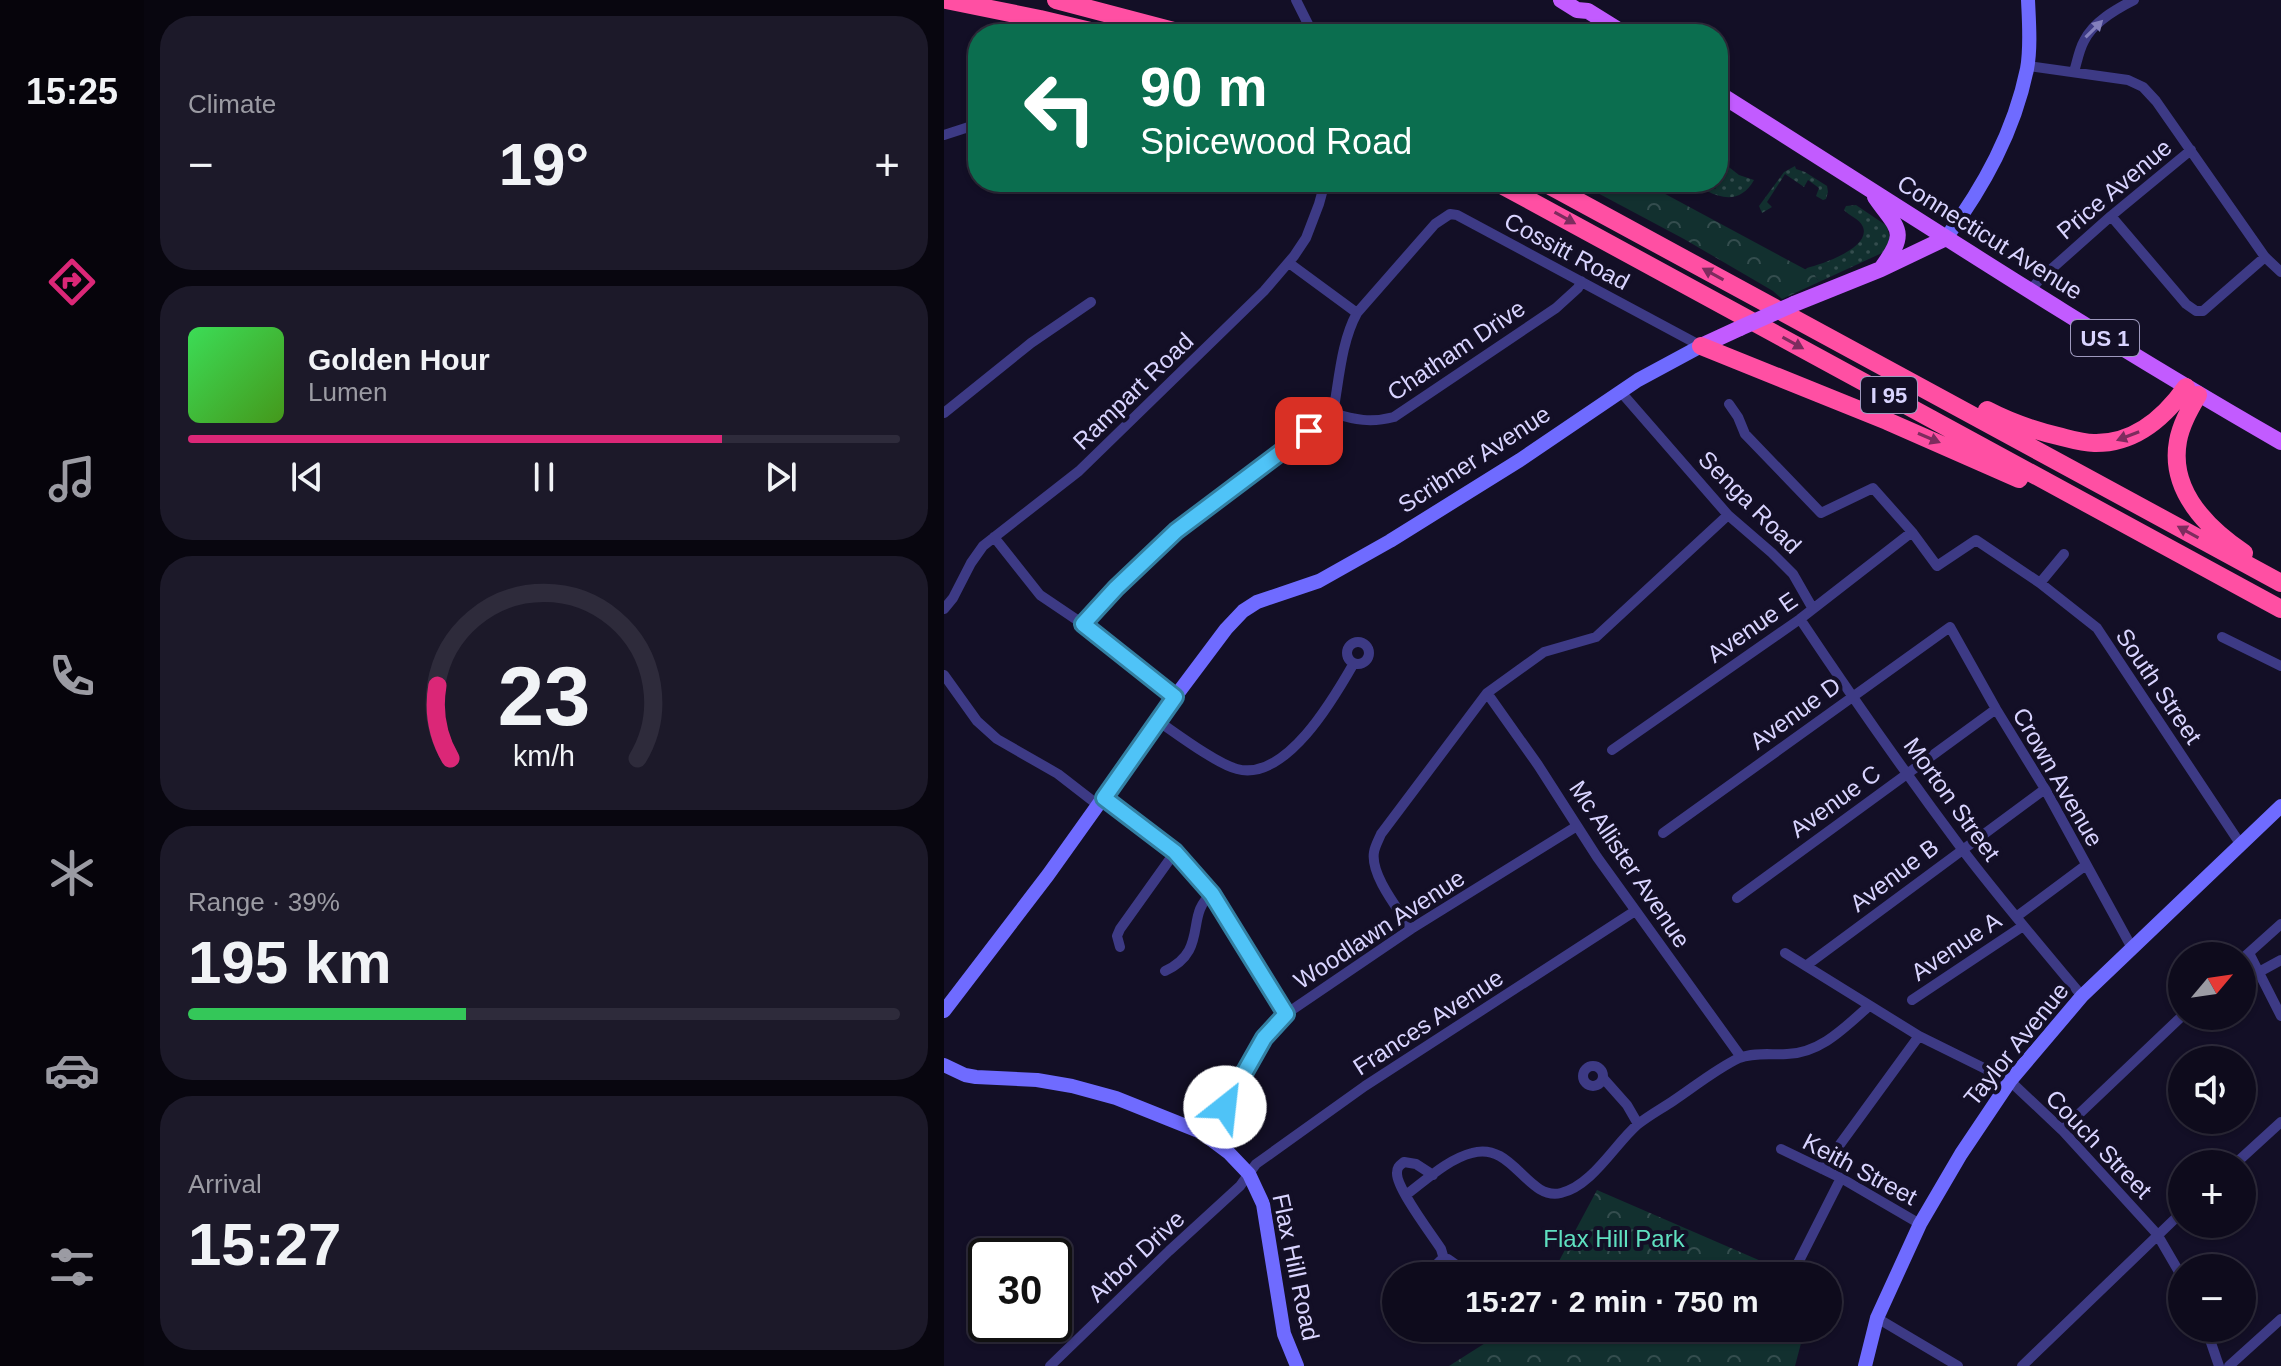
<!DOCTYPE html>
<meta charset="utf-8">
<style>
body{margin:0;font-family:Helvetica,sans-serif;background:#1c1929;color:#f1f3f6;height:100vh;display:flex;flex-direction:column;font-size:30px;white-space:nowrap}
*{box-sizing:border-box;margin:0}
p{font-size:26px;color:#9b9ba3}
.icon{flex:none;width:44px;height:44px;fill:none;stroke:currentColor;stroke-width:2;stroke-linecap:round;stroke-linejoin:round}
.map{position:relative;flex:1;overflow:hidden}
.panel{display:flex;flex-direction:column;gap:16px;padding:16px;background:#08060f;width:800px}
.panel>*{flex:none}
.banner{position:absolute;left:24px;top:24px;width:760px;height:168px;border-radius:32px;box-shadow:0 2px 6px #0004,0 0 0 2px #2e2b3b;background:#0b6e4f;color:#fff;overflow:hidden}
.needle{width:52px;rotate:61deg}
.buttons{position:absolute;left:1224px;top:942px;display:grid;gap:16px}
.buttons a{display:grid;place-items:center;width:88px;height:88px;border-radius:50%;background:#0e0b1c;box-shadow:0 2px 6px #0004,0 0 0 2px #2e2b3b;font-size:40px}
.speed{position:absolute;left:24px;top:1238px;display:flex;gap:16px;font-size:40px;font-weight:700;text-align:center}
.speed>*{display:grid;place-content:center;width:104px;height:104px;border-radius:50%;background:#0e0b1c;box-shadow:0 2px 6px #0004,0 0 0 2px #2e2b3b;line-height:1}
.speed .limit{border:4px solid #111;border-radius:12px;background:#fff;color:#111}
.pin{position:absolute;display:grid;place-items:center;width:68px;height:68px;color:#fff;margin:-34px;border-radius:16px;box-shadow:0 4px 12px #0006}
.me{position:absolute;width:88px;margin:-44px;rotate:29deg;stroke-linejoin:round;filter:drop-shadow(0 0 6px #0008)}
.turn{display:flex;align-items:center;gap:28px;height:168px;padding:0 40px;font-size:36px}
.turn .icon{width:104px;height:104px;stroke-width:2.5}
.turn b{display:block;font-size:56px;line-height:68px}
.big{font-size:60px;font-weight:600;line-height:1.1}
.panel .widget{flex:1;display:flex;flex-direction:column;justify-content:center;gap:12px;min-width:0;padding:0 28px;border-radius:32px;background:#1c1929}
.panel .dial{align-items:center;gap:0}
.dial svg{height:208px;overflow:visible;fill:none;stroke:#2e2b3b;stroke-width:7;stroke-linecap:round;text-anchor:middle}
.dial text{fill:#f1f3f6;stroke:none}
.song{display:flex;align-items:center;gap:24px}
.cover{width:96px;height:96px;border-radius:12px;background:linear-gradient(135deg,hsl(130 70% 55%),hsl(100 70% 35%))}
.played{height:8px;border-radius:4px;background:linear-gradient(90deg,#db2777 75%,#2e2b3b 75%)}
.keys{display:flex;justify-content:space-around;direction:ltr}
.heat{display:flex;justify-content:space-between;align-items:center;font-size:44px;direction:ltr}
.charge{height:12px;border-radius:6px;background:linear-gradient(90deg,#34c759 39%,#2e2b3b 0)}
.trip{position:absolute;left:438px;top:1262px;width:460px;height:80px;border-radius:40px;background:#0e0b1c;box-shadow:0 2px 6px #0004,0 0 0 2px #2e2b3b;font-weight:600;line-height:80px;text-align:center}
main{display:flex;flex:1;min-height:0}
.menu{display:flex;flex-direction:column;width:144px;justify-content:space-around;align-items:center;background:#06040b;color:#9b9ba3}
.menu .icon{width:56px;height:56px}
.menu .current{color:#db2777}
.menu b{font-size:36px;color:#f1f3f6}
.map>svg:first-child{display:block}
.grass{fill:url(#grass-dots)}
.forest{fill:url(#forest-crowns)}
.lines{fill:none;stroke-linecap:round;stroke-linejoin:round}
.street{stroke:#3d3a85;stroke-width:10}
.secondary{stroke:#6f6bff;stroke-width:14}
.primary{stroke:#c25bff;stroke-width:16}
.highway{stroke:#ff4fa3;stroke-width:18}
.primary-bridge{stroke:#c25bff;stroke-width:16}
.oneway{fill:#837fbc}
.oneway2{fill:#7d2c5e}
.route-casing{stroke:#337fa1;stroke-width:20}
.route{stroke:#4fc3f7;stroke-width:14}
.labels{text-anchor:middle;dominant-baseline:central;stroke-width:8;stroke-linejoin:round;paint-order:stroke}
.shield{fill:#130f26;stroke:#9e99be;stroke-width:2}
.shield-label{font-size:22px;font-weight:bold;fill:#d9d4ff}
.street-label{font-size:24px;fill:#d9d4ff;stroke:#130f26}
.park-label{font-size:24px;fill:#5fe0c0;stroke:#130f26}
</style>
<main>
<nav class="menu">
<b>15:25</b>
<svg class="icon current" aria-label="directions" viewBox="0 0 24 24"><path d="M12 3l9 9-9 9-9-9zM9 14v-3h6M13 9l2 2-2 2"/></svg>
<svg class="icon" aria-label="music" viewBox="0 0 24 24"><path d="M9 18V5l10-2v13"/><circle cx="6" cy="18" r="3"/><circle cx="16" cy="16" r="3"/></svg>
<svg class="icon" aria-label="phone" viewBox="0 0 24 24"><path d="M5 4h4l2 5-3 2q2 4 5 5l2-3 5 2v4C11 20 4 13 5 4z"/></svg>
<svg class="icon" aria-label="climate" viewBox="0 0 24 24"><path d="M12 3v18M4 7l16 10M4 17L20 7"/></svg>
<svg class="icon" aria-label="car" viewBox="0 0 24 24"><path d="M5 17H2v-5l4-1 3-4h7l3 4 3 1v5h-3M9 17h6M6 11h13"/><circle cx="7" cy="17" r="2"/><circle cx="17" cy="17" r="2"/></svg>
<svg class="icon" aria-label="filters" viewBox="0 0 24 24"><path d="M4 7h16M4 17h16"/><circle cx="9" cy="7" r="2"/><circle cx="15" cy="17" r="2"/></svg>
</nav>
<section class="panel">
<div class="widget"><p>Climate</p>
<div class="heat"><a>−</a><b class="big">19°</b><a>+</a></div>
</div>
<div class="widget">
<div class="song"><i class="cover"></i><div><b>Golden Hour</b><p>Lumen</p></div></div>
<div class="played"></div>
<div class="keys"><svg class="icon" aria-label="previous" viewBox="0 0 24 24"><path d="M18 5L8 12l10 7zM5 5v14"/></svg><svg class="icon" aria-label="pause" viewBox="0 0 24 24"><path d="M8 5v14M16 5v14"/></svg><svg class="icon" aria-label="next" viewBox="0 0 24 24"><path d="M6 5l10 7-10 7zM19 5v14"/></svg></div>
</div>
<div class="widget dial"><svg viewBox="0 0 100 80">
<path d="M14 69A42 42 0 1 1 86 69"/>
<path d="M14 69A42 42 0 0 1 9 41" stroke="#db2777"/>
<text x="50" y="56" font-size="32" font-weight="700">23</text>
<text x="50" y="72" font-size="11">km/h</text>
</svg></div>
<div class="widget"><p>Range · 39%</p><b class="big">195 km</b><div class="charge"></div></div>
<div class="widget"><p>Arrival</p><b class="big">15:27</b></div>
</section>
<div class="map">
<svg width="1337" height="1366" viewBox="0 0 1337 1366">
<defs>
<pattern id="grass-dots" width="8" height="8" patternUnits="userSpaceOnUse" patternTransform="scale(2)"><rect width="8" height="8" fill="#12302f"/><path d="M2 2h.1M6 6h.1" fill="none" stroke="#344d4e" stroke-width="1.8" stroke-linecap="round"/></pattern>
<pattern id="forest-crowns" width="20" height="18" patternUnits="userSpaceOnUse" patternTransform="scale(2)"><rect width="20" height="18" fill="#12302f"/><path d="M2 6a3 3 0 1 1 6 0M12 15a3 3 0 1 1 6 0" fill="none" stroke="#344d4e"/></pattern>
</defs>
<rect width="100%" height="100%" fill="#130f26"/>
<path class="grass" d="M781,164l14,11 15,5c-11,20 -28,21 -47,11l2,-5 6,3 10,-17 -4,-5z
M851,166l1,3 9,3 22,14 1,6 -2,7 -3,1 -7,-4 3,-8 -11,-8 -4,7 -19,-13 -18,28 5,5 -10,6 -3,-7 25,-34z
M912,205l31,21 3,14 -8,13 -63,29 -5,-8 -9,-4 2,-2c15,-4 64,-20 56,-41 -4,-9 -13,-10 -19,-17l2,-4z"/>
<path class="forest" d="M633,182h66l171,92 5,8 -37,17 -9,-8 -89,-52z
M653,1190l194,84v2h-240z
M565,1328h296l-10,38h-346z"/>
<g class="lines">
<path class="street" d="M352,0l17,34
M1084,66l100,14 15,7 13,14 109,156 16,15
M1130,72c3,-10 5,-22 10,-31 9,-19 32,-32 50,-41
M0,135l34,-11
M1167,216l75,88 10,7h7l62,-54
M345,263l68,50
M1085,292l10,-12 72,-64 80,-66
M676,391l108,124 44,38 21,21 20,35
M785,404l9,13 7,17 76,79 52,-25 39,44 25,34 39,-26 64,43 57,45 144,217
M0,413l87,-70 60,-41
M389,413c6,-32 8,-71 24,-100l78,-89 15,-10 7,1 244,131
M389,413c22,7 38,10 61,4l162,-109 22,-20 3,-7
M50,537l46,58 43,29 92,73
M1096,583l24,-29
M0,609l9,-11 18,-35 12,-17 96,-75 185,-180 30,-35 12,-18 13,-34 6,-22
M856,619c52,78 106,155 162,230 38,50 79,98 120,147
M139,624l33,-36 60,-57 157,-118
M1278,637l59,29
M403 653a11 11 0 1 1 22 0a11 11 0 1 1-22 0Z
M0,675l33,46 20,18 61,35 40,31
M543,693l51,72 59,92 144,200
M214,721c19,13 59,43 79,48 49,13 97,-71 117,-106
M668,750l188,-131 112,-87
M160,798l71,54 37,42 74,120
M719,833l287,-206 46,82 49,80 87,159
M793,898l259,-189
M1072,917l70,-52
M467,929c-12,-19 -41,-54 -37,-77 1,-6 5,-13 7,-18l106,-141 57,-41 52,-15 132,-122
M176,947l-3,-11 3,-7 55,-77
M841,953l134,83 91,45 52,49 95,104 25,43
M1305,953l32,63
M1298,959l39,-35
M863,965l238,-176
M221,971c45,-21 19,-57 47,-77
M1315,972l22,-12
M968,1000l111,-74
M639 1076a10 10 0 1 1 20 0a10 10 0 1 1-20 0Z
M659,1078l24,27 11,19
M1118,1130l120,-114
M264,1136l56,-98 22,-24 125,-85 166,-103
M837,1149l60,29 79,46
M1291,1164l46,-42
M878,1169l97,-133
M489,1175l-17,-11 -12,-2c-5,4 -7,5 -7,11 -1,15 35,62 44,76l3,10
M462,1195c20,-15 42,-36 66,-42 41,-12 55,48 89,40 31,-7 54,-49 76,-68 11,-9 24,-16 36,-24 21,-14 43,-32 66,-43 15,-6 33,-3 48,-4 34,-1 58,-27 82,-48
M854,1263l43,-85
M492,1276v-11l5,-5 7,-1 10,7 -1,10
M933,1318l81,48
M1262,1328l13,38
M106,1366l119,-115 71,-65 16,-22 109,-78 270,-175
M1078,1366l160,-154
M1285,1366l52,-47"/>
<path class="secondary" d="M1002,238c38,-52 68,-106 81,-169 4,-21 2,-47 1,-69
M0,1011l104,-136 127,-178 51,-68 17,-18 14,-9 62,-21 71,-40 130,-81 118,-80 63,-34
M0,1065l21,10 11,2 61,3 35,6 44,12 85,34 28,21 20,21 14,30 21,130 13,32
M921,1366l12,-48 43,-94 41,-70 49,-73 72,-85 199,-190"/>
<path class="primary" d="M617,0l16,10 11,1 37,23
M774,93c187,118 371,239 563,349
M931,197c22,32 34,33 8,69
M850,304l87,-35 65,-31
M757,346l39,-18"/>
<path class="highway" d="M2,0l94,19 63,15
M112,0l129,34
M552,182l785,427
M599,182l738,401
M757,346l186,75 132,58
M1254,395c-8,14 -17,29 -20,46 -9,49 29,87 66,112
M1043,410c23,12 46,20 71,26 12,3 24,7 36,7 41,1 70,-25 92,-56"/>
<path class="primary-bridge" d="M796,328l54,-24"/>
</g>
<defs><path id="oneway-solid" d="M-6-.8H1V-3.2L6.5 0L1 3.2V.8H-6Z" transform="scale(2)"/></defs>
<use class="oneway" href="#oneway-solid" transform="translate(1150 29) rotate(-45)"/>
<g class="oneway2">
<use href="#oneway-solid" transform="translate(621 218) rotate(29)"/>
<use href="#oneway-solid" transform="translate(769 274) rotate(-151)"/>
<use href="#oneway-solid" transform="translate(849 343) rotate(29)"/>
<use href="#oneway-solid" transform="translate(1184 436) rotate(159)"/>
<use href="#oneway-solid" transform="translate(985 438) rotate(23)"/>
<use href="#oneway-solid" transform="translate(1244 532) rotate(-151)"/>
</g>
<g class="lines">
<defs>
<path id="route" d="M281,1107l39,-69 22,-24 -74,-120 -37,-42 -71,-54 71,-101 -92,-73 33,-36 60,-57 133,-100"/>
</defs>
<use href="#route" class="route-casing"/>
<use href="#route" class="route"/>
</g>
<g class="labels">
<g class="shield">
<rect x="1127" y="320" width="68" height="36" rx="6"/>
<rect x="917" y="377" width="56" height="36" rx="6"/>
</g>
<g class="shield-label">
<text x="1161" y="338">US 1</text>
<text x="945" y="395">I 95</text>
</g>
<g class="street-label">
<text transform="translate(1170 189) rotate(-40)">Price Avenue</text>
<text transform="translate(1046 237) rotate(32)">Connecticut Avenue</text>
<text transform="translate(623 251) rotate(28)">Cossitt Road</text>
<text transform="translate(512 350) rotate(-34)">Chatham Drive</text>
<text transform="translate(189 391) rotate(-44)">Rampart Road</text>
<text transform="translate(530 459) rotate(-33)">Scribner Avenue</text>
<text transform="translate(806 502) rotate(45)">Senga Road</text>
<text transform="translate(808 627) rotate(-35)">Avenue E</text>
<text transform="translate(1215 686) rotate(56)">South Street</text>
<text transform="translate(851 713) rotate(-36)">Avenue D</text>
<text transform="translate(1114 777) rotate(60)">Crown Avenue</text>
<text transform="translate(1008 799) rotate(54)">Morton Street</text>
<text transform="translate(891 801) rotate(-36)">Avenue C</text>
<text transform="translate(686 864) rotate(56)">Mc Allister Avenue</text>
<text transform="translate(950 875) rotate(-37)">Avenue B</text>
<text transform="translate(435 929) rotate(-33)">Woodlawn Avenue</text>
<text transform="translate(1012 946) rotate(-34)">Avenue A</text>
<text transform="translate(484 1022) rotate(-33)">Frances Avenue</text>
<text transform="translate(1072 1044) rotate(-51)">Taylor Avenue</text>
<text transform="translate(1155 1144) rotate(46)">Couch Street</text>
<text transform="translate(916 1169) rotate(28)">Keith Street</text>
<text transform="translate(192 1256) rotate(-43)">Arbor Drive</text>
<text transform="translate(352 1267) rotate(78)">Flax Hill Road</text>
</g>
<g class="park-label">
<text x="670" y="1238">Flax Hill Park</text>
</g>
</g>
</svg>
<div class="buttons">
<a><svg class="needle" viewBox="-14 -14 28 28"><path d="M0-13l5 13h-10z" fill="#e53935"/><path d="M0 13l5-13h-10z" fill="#9b9ba3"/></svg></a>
<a><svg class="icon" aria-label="sound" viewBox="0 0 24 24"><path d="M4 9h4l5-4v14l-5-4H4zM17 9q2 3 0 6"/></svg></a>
<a>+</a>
<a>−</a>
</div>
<div class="speed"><div class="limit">30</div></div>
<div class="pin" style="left:365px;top:431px;background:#d93025"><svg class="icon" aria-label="arrive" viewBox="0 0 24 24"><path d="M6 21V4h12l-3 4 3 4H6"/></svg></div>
<svg class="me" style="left:281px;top:1107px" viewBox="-20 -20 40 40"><circle r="19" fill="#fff"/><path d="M0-13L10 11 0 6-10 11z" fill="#4fc3f7"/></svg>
<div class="trip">15:27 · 2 min · 750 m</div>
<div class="banner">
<div class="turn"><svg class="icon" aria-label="left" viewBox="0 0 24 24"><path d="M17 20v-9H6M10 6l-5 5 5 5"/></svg><div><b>90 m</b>Spicewood Road</div></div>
</div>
</div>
</main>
